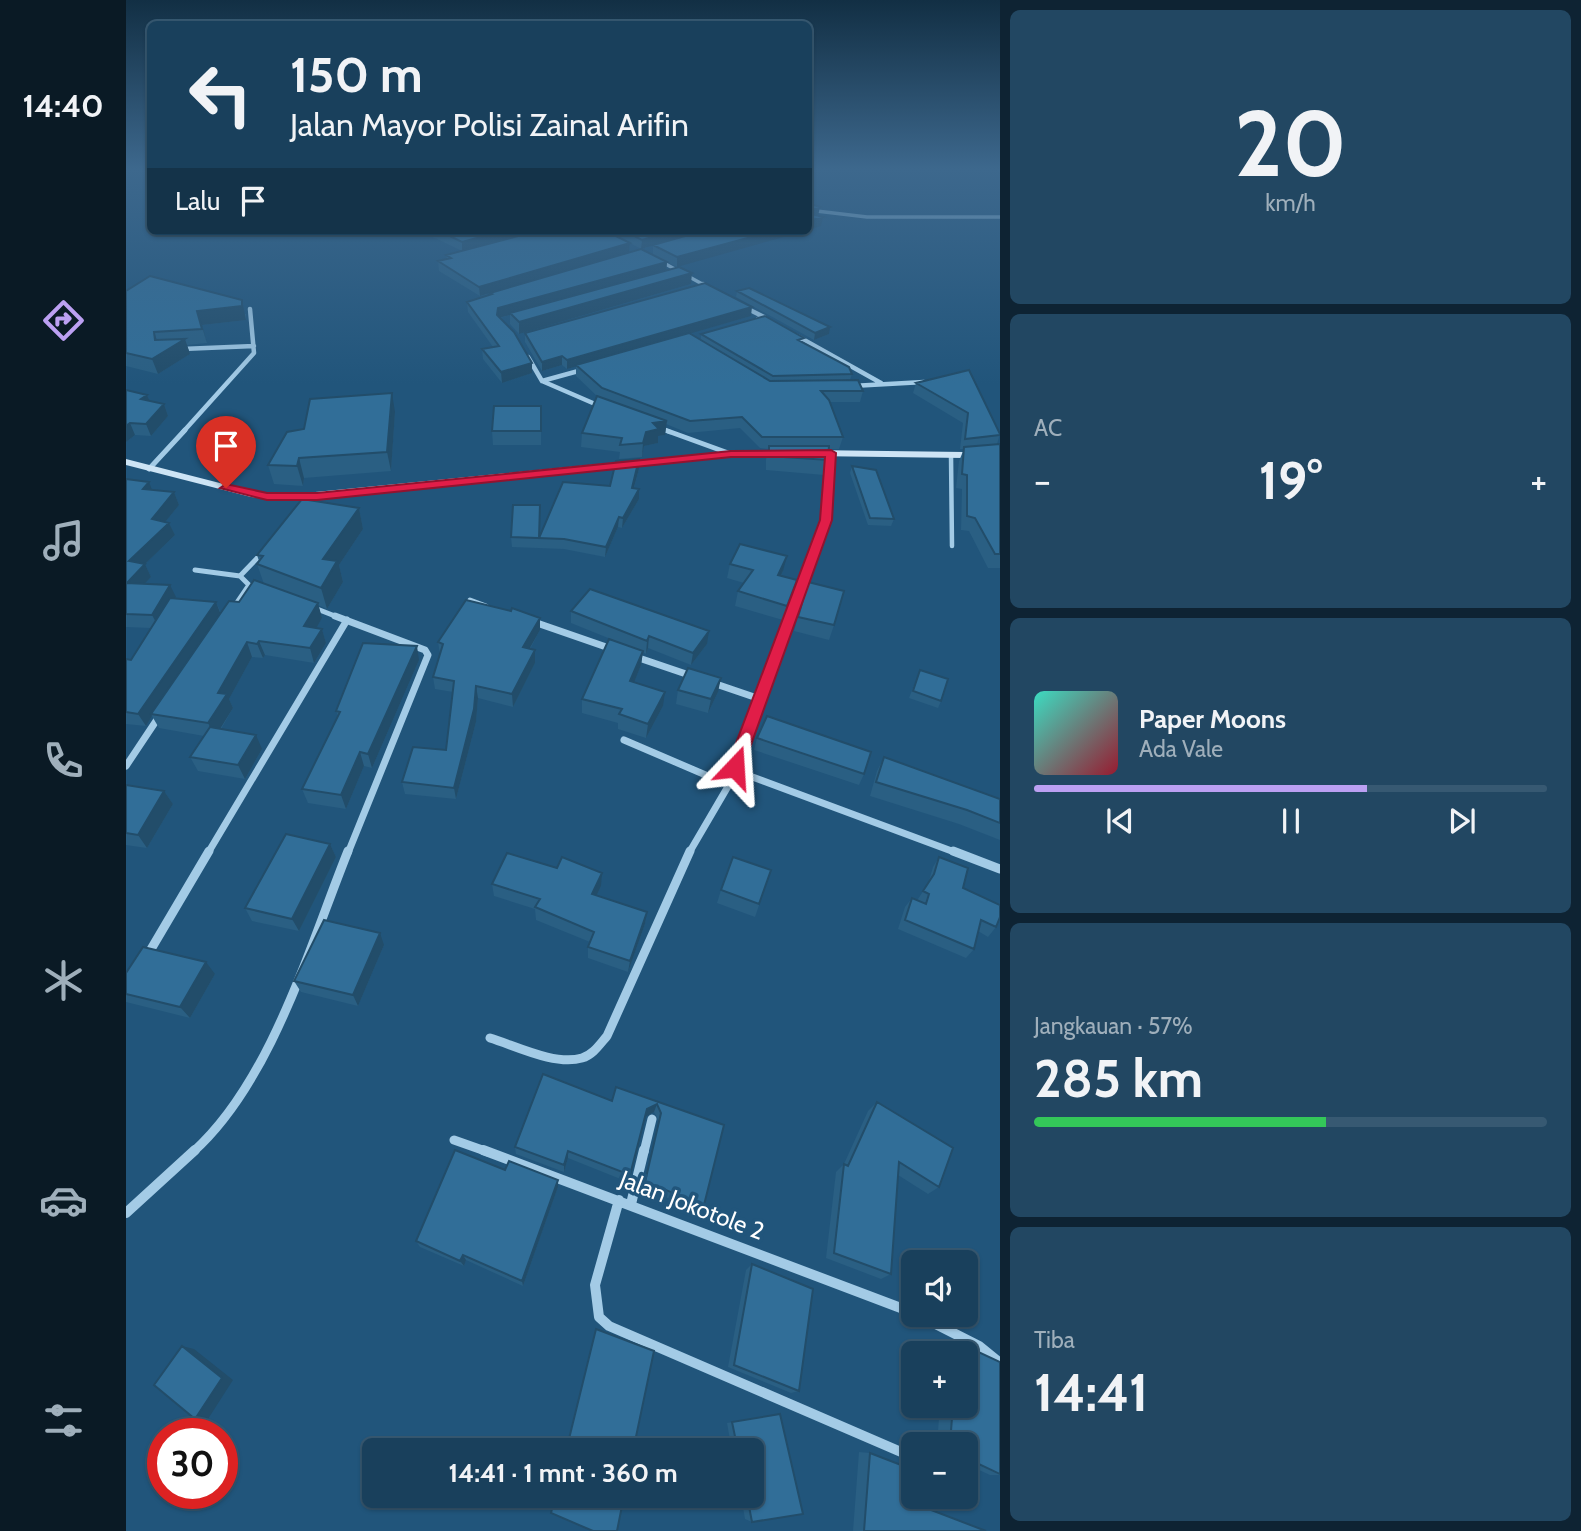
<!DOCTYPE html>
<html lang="id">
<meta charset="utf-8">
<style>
body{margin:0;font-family:Cabin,sans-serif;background:#224762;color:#f1f3f6;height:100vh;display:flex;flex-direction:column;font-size:26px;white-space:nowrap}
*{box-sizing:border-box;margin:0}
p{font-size:23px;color:#9fafbb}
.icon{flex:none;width:38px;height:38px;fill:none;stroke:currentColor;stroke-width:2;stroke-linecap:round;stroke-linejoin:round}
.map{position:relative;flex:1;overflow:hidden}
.drawer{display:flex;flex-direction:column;gap:10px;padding:10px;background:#0e2333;width:581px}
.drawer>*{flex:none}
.banner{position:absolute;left:21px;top:21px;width:665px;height:214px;border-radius:10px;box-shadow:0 2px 5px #0004,0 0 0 2px #375972;background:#19405c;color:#f1f3f6;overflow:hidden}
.tools{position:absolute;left:775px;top:1250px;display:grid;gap:14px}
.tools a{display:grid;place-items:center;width:77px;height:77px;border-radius:10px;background:#19405c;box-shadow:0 2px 5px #0004,0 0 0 2px #375972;font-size:35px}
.speed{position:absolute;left:21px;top:1418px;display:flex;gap:14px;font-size:35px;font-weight:700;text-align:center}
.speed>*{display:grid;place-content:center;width:91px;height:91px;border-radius:50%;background:#19405c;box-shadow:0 2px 5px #0004,0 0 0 2px #375972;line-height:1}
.speed .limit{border:10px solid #d22;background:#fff;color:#111}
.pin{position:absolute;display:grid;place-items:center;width:60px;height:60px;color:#fff;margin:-72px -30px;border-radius:50% 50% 50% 0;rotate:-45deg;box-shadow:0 0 7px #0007}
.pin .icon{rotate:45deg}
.me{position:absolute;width:77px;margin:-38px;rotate:20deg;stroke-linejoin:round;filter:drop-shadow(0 0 5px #0008)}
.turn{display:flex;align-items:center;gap:24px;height:147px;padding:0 28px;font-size:32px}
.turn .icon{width:91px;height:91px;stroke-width:2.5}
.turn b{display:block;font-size:49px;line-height:60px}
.then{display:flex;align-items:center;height:66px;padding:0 28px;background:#0003;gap:14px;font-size:26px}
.big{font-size:52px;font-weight:800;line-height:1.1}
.drawer .widget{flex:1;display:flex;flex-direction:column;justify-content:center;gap:10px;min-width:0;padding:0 24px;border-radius:10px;background:#224762}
.drawer .dial{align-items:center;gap:0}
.dial b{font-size:91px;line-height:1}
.song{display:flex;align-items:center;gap:21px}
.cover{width:84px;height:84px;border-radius:10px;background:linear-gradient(135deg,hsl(170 70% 55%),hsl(350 70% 35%))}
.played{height:7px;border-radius:4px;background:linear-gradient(90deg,#bca0f2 65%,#375972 65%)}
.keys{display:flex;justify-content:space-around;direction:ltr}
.heat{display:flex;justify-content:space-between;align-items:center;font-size:38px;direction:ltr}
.charge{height:10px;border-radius:5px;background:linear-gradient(90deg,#34c759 57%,#375972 0)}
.trip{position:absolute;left:236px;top:1438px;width:402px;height:70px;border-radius:10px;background:#19405c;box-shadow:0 2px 5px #0004,0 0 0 2px #375972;font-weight:800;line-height:70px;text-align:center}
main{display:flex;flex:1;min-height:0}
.menu{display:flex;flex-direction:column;width:126px;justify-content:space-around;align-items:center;background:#0a1a25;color:#9fafbb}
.menu .icon{width:49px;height:49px}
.menu .on{color:#bca0f2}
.menu b{font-size:32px;color:#f1f3f6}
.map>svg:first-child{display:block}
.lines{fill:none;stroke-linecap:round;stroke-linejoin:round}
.service{stroke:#a3cbe6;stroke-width:4.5}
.minor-far5{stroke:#a3cbe6;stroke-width:3.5}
.minor-far4{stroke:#a3cbe6;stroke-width:4.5}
.minor-far3{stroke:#a3cbe6;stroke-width:5}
.minor-far2{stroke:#a3cbe6;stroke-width:7}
.minor-far1{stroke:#a3cbe6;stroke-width:9}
.minor{stroke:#a3cbe6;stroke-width:10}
.secondary{fill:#cde4f5;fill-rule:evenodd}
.wall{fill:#2a5f83}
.shaded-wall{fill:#224d6a}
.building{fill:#316e98;stroke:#224d6a;stroke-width:2}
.route{fill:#e11d48;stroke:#92132f;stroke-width:2}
.labels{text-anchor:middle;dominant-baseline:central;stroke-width:7;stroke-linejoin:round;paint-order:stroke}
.near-street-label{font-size:24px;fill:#fff;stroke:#21557b}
</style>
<main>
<nav class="menu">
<b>14:40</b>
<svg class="icon on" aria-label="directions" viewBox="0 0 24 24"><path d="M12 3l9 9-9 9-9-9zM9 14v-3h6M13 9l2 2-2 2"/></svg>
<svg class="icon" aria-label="music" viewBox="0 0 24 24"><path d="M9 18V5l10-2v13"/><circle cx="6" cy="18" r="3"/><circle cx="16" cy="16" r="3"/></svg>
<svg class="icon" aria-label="phone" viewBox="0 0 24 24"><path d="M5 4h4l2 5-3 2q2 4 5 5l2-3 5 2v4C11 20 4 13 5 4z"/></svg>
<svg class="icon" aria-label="climate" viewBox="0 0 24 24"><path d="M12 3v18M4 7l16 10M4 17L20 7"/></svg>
<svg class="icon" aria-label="car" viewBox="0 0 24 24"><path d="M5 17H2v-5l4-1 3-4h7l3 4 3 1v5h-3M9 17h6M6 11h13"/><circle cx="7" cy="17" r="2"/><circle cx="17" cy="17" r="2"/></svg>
<svg class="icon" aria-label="filters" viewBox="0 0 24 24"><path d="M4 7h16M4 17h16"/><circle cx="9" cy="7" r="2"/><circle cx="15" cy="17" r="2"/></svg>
</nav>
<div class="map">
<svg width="874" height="1531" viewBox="0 0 874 1531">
<rect width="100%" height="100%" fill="#21557b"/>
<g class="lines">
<path class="service" d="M825,455l1,91"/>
<path class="minor-far5" d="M682,210l59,7h133
M534,261l46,25"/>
<path class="minor-far4" d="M577,284l5,3
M620,308l18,9 -6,2
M671,336l84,47
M56,349l72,-3
M402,357l14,24
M456,370l-40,11 60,26
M726,386l72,-4
M533,428l11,4
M57,432l71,-79 -4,-44"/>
<path class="minor-far3" d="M539,430l66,24
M23,469l36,-39
M69,570l45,6
M344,600l16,6
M186,607l28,11
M106,610l17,-25 -9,-9 23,-24
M664,618l36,-98 5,-67"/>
<path class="minor-far2" d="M209,616l90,34 3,5 -80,198
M665,616l-56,151 4,5 218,81
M408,622l78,27
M507,656l59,20
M587,683l47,16
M498,740l105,45
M0,766l34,-51
M82,853l139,-233
M563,853l48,-82"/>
<path class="minor-far1" d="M827,851l47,18
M21,956l62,-105
M364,1038c26,8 65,28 92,20 11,-3 18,-14 25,-22l83,-185
M328,1140l34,12
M67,1152c78,-70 116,-204 155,-301
M518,1152l8,-33"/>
<path class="minor" d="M357,1150l431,163
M493,1200l-24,85 4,32 10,9 299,129
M505,1204l13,-54
M0,1213l69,-63
M790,1314l63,32 21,17"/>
<path class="secondary" d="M874,448v6l-36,4 -154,-2 -5,-3 5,-3 154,2z
M605,451h56l5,3 -5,3h-56l-446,44 -34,-4 -125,-32v-6l125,32 34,4z"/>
</g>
<path class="wall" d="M307,231h269l-61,18 -11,-6 -1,9 24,3v-10l50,-14 -26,36 -10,-5 -1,8 25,14 -172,50 -9,-10v-9l-10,3 32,45v10l-30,10 -19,-24 -1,-10 11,-2 -25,-35 -1,-10 23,-7v-1l-10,2 -41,-25 -1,-10 9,-2 -1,-4 16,-4 -29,-14z
M0,291l120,23v6l-44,5 5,18 -20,2 3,9 -32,20 -32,-8z
M611,291l92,43 -15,6 -78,-43z
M625,316l-61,17 11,7v-6l102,8 49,32 -2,6 13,11 -3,11h-30l13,35 -4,12h-10l-1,11 -4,15 -58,-5v-10l2,-11 -8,-1 -20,-20 -52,5 -22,-9 -1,11 -7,1v7l-14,3 -2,11 -23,2 1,-7 -39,-5 1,-14 16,-36 -22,-21v-10l-9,3 -5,-4 -20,6 -17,-29v-9z
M843,370l31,64 -3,10h3v124h-12l-19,-37 -8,-1 1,-41 -6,-1 3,-27 5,-12h-4l3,-26 -50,-30 3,-10z
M0,390l21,5 2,6 15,3 4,12 -17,20 -16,-1 -9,7z
M415,406v39h-48l-1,-14z
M269,412l-4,59 -87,7 -1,8 -29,-2 -6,-19z
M513,459v10l-5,19 5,11 -17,29 -4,-1 -13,30 -41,-8 -52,-2 -1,-10h29l70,-51z
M726,466l42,53 -3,7 -23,-1 -18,-52z
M0,479l26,11 22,2 5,13 -14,17 4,1 6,12 -30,29 6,13 -6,6 31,14 -1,2 41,3 5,11 43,-29 -7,-20 2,-3 -2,-6 102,-47 4,21 -24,36 4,17 -16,27 -9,-4 4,13 -6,10 6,1 4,14 -12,20 -49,-8 -2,3 -11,-1 -23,42 4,9 -12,21 41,20 -17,30 -47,-8 -8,-14 14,-21 -45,-8 -7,-12 -6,10 -20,-2v-65l5,1 20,-32 -25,-1z
M604,564l53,7 -2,5 16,4 -4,14 -10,26 -48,-14 3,-15 6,-8 -17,-5z
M682,582l26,43 -5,15 -35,-9z
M445,611l136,33 -16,21 -43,-17 -2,6 -3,-2 -2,13 -7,17 29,24 -17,32 -28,-9v-6l-36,-10v-14l36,-57 -47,-19z
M414,630l-10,19 5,1v13l-22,44 -35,-9 -2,24 -20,77 -51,-5 -3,-12 44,-32 7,-58 -18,-3 -2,-12 7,-23 -2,-12z
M293,660l-47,108 -8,-2 -18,43 -38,-6 -6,-14 36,-73 -2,-5z
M794,670l21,31 -3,7 -29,-10z
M552,690l40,2 -10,21 -32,-9z
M631,738l107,36 -5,11 -105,-35z
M758,757l116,42v41l-41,-16 -89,-28 7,-25z
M0,785l38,6 9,13 -26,44 -21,-3z
M204,844l6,13 -37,74 -47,-10 -7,-13z
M813,857l57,70 -8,10 -10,-6 -4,18 -8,9 -68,-29 7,-22 7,-9 5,2 1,-1 10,-15 5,-17z
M645,870l-16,47 -38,-14 4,-13z
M366,884l109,2 -5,10 51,16 -2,12 -17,48 -40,-14v-11l2,-5 -54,-22 -1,-11 -41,-13z
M258,945l-26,61 -57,-14 -7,-11z
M0,973l89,1 -25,44 -64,-16z
M490,1087l108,38 -20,80 -4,6 -57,-23 16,-67 -5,-9 -9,5 -17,65 -60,-24 -4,14 -48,-18 -1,-7 97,-46z
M751,1102l62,85 -11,7 -30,-19 -7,99 -10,5 -55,-21 10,-86 8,-8 24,-53z
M379,1170l53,10v7l-35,99 -57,-26 -2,6 -44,-19 -4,-6z
M626,1264l47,127 -8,2 -63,-26 18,-97z
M831,1342l43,20v113h-10l-24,-11v-20h-29l3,-39h26v-52h-22v-8z
M647,1415l-21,107 -7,-3 -4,-23h11v-45h-20l-5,-28z
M733,1452l11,1 56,55 60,23h-133z"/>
<path class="shaded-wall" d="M694,207l-2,9 -10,3v-8z
M697,217l-2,9 -13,4v-9z
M377,231h35l-76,20v-9z
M546,231h30l-61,18 1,-9z
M647,231h32l-128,36v-10z
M504,243l-1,10 -149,43 -1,-9z
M541,262l-1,10 -156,41v2l-12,3 -1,-3 1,-7z
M566,273l-1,11 -172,50v-12z
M116,300l4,20 -44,5 5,18 -10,-32z
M626,307l-1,9 -184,53v-9z
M704,327l-1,7 -15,6 1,-7z
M28,332l5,14 26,-7 5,15 -32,20 -6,-15 3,-19z
M436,356v9l-20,6v-9z
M406,363v10l-30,10 -1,-11z
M266,393l3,19 -4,59 -4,-19z
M21,395l5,12 -11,-8z
M38,404l4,12 -17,20 -5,-12z
M541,421l-2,14 -7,1v7l-14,3 -2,11 1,-14 3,-11 7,-9z
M4,423l5,12 -9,7v-16z
M173,458l5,20 -1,8 -6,-20z
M513,459v10l-8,29 1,-10z
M23,482l5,13 -11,-6z
M513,489v10l-17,29 1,-10z
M48,492l5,13 -22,27 -5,-13z
M233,508l4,21 -24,36 4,17 -16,27 -6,-21 2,-29z
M493,517l-1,10 -13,30 1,-10z
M43,523l6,12 -30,29 6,13 -17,18 -7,-12 2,-22z
M661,556l-4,15 -9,19 4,-15z
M671,580l-4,14 -10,26 4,-14z
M44,585l6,12 -17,31 -7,-13z
M90,602l5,13 -70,99 1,2 -6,10 -8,-12z
M192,603l4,15 -13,23 -5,-15z
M414,618v12l-17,30v-13z
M196,629l4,14 -12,20 -4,-15z
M583,631l-2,13 -16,21 2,-12z
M523,636l-1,12 -2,6 1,-13z
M133,641l6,14 -2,3 -6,-14z
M121,642l5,15 -23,42 4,9 -18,29 -7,-14 10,-30z
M291,646l2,14 -47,108 -4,-14z
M409,650v13l-22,44 -1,-13z
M517,651l-2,14 -12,30 1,-14z
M595,678l-3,14 -10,21 3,-14z
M350,686l2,12 -2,24 -20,77 -2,-11z
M539,692l-2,14 -17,32 2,-14z
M130,735l6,14 -17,30 -7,-14z
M234,752l4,14 -18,43 -5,-14z
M38,791l9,13 -26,44 -9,-13z
M204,844l6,13 -37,74 -7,-12z
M476,873l-1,13 -10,21 1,-13z
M521,912l-2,12 -17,48 2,-11z
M254,933l4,12 -26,61 -5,-11z
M80,962l9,12 -25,44 -10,-11z
M531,1104l-3,8 -9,5 2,-8z
M442,1151v7l-4,14v-7z
M432,1180v7l-35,99 -1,-5z
M337,1255l3,5 -2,6 -4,-5z
M56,1346l12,3 39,31 -25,39h-13z"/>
<path class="building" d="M682,203l12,4 -12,4z
M682,213l15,4 -15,4z
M313,231h64l-41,11z
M411,231h69l24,12 -151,44 -41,-26 13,-3 -5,-3z
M498,231h48l-30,9z
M577,231h70l-96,26 -24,-12z
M515,249l26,13 -169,46 -1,7 17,17 18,31 -31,9 -19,-23 17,-3 -32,-44 25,-8 -2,-1z
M553,267l13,6 -173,49 -9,-9z
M24,276l92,24v6l-45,5 5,18 -48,3 1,8 30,-1 -33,20 -26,-6v-62z
M579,283l47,24 -185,53 -5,-4 -20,6 -17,-29z
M623,288l81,39 -15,6 -78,-42z
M639,316l39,22 -6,2 51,27 3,7 -79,2 -72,-42z
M563,333l81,48 88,-1 5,11h-42l8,9 14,37h-81l-20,-20 -52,4 -88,-33 -26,-23z
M843,370l31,64v1l-35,4 3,-26 -52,-30z
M0,390l21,5 -6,4 23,5 -18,20 -16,-1 -4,3z
M266,393l-5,59 -88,6 -2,8 -29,-1 19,-33 17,-3 6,-30z
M471,396l70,25 -14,2 6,6 -13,3 -3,11 -23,2 2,-7 -40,-5z
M368,406h47v25h-49z
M874,444v110h-5l-20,-36 -8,-2v-41l-5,-1 2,-27z
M643,446h60l-1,14 -59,-4z
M513,459l-7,29 7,1 -16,29 -4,-1 -13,30 -42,-8 -53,-2 2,-32h27l-1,33 24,-56 47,4 6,-25z
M726,466l24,4 18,49 -24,-1z
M0,479l23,3 -6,7 31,3 -22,27 17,4 -40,38 16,3 -18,19 43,2 -18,30 -26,-1z
M176,499l57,9 -36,51 14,2 -16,27 -64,-24 6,-8 -6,-1z
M614,544l47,12 -9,19 19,5 -10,26 -49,-15 15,-21 -23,-6z
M128,580l64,23 -14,23 18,3 -12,19 -51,-7 -2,3 -10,-2 -29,51 9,1 -19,29 -57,-9 78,-113 10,1z
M682,582l36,9 -10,34 -36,-8z
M464,589l119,42 -16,22 -44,-17 -2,5 -76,-30z
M44,598l46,4 -78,112 -12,-2v-53l5,1z
M340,600l45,11 1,-3 28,10 -17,29 12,3 -23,44 -36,-8 -2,23 -20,79 -52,-6 11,-35 33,3 8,-69 -21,-4 10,-33 -5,-2z
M483,639l34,12 -13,30 35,11 -17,32 -29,-10 3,-5 -40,-10z
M237,643l54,3 -49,108 -8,-2 -19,43 -39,-6 38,-77 -4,-1z
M562,668l33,10 -10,21 -33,-9z
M794,670l28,9 -7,22 -28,-10z
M641,716l104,36 -7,22 -107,-36z
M84,727l46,8 -18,30 -48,-8z
M758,757l116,42v24l-33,-13 -91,-28z
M0,785l38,6 -26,44 -12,-2z
M160,834l44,10 -38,75 -47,-11z
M381,853l50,15 5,-11 40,16 -10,21 55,18 -17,49 -42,-14 6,-15 -59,-25 5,-8 -48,-15z
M607,857l38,13 -12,34 -38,-14z
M813,857l29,11 -5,20 37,17v12l-4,10 -15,-7 -7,29 -69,-29 7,-22 14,6 3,-10 -6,-3 11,-17z
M198,920l56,13 -27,62 -59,-14z
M17,947l63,15 -26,45 -54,-13v-21z
M417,1074l69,27 4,-14 108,38 -20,80 -59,-23 16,-69 -4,-9 -10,5 -17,66 -62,-24 -4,14 -49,-18z
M751,1102l76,46 -14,39 -40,-25 -8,112 -57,-21 10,-89 4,2z
M329,1150l50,20 4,-9 49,19 -36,101 -59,-26 -3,6 -44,-20z
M626,1264l61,25 -14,102 -65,-26z
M470,1329l58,22 -21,100h-67z
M831,1342l43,20v112l-34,-16v-14h-16l3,-39h13v-52h-10z
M56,1346l40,32 -27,41 -41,-34z
M654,1414l23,100 -51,8 -5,-26h5v-45h-14l-6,-29z
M744,1453l44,17v26h12v12l60,23h-122z
M429,1496h69l-7,35h-24l-42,-18z"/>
<linearGradient id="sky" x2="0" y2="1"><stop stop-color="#122f44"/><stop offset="0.44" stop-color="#3d688d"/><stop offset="1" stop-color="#3d688d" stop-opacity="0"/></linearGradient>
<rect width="874" height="384" fill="url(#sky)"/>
<path class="route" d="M705,450l5,3 -4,67 -89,247 -8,7 -8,-7 93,-247 5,-63h-94l-414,43h-50l-47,-12 6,-4 41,9h50l414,-42z"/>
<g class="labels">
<g class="near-street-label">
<text transform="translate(566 1205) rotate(21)">Jalan Jokotole 2</text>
</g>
</g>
</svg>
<div class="tools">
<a><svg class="icon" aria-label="sound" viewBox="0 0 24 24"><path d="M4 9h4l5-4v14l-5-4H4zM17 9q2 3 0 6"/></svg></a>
<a>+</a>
<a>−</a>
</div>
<div class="speed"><div class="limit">30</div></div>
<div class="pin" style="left:100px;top:488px;background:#d93025"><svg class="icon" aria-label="arrive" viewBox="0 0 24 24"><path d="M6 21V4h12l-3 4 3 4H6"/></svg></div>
<svg class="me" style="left:609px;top:767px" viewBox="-20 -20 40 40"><path d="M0-17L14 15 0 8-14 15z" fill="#e11d48" stroke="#fff" stroke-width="4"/></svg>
<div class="trip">14:41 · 1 mnt · 360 m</div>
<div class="banner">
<div class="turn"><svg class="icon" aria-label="left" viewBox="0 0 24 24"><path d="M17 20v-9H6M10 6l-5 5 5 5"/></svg><div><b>150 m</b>Jalan Mayor Polisi Zainal Arifin</div></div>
<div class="then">Lalu<svg class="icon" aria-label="arrive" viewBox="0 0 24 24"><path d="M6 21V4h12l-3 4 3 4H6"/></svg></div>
</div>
</div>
<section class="drawer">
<div class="widget dial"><b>20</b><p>km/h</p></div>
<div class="widget"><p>AC</p>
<div class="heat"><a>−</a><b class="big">19°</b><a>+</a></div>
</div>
<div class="widget">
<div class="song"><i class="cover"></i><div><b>Paper Moons</b><p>Ada Vale</p></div></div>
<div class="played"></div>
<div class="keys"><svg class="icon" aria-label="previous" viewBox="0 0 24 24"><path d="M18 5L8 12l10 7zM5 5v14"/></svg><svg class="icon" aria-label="pause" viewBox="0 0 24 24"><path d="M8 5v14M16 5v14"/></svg><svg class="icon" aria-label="next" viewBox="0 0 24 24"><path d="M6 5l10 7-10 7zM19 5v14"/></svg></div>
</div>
<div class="widget"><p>Jangkauan · 57%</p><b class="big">285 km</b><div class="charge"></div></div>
<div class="widget"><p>Tiba</p><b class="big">14:41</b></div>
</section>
</main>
